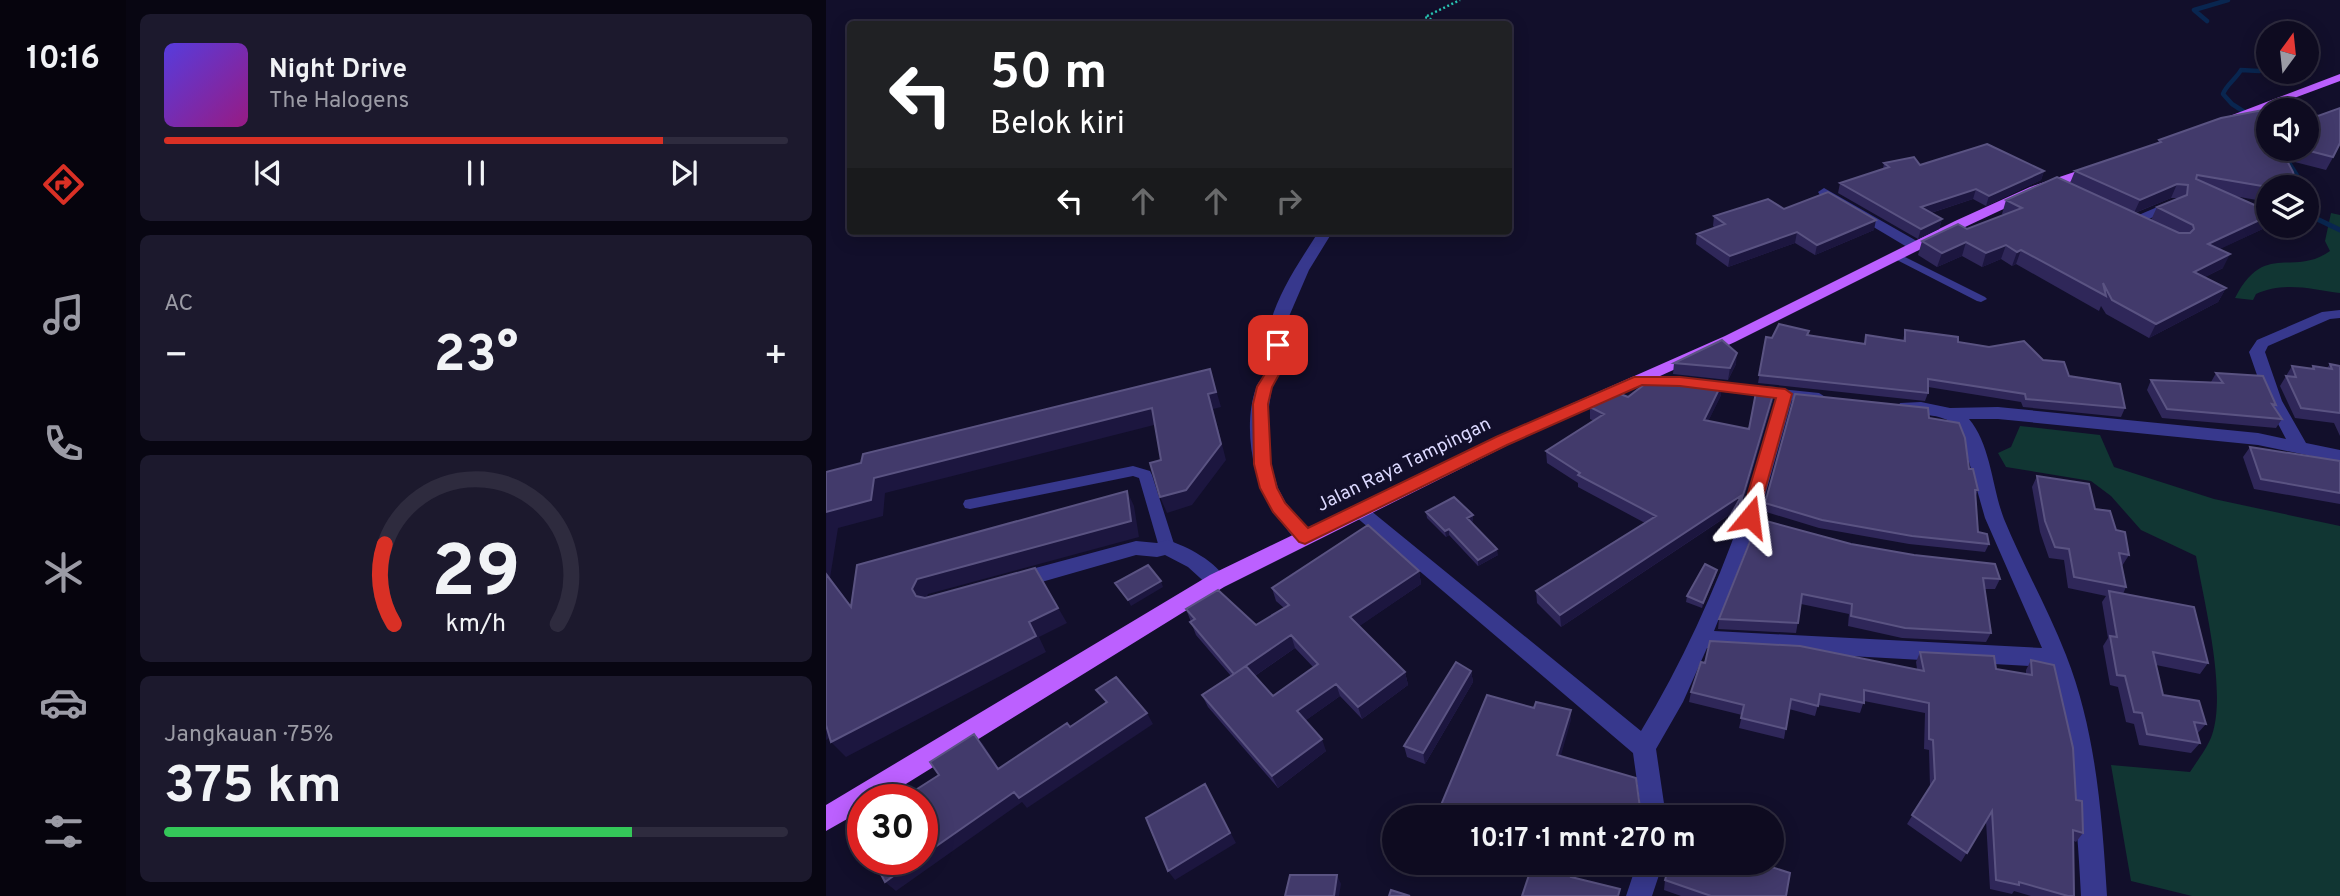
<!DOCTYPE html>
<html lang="id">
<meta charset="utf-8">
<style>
body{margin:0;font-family:Overpass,sans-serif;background:#1c192d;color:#f1f3f6;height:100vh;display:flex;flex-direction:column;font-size:26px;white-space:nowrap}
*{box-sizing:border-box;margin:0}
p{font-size:23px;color:#9b9ba5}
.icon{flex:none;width:38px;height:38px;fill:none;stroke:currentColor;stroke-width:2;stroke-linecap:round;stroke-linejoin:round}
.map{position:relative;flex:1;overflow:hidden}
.details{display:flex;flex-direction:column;gap:14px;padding:14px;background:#080612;width:700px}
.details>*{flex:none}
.top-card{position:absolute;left:21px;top:21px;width:665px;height:214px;border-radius:7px;box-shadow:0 4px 18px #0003,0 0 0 2px #2e2b3e;background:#202124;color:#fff;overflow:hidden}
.needle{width:46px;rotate:15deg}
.buttons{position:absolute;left:1430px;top:21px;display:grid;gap:14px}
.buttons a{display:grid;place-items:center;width:63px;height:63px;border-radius:50%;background:#0e0b20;box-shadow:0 4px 18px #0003,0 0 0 2px #2e2b3e;font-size:35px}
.speed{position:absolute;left:21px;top:784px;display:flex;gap:14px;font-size:35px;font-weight:700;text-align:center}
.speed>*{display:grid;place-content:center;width:91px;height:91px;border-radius:50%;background:#0e0b20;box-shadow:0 4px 18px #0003,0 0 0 2px #2e2b3e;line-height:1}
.speed .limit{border:10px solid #d22;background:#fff;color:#111}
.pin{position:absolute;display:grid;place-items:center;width:60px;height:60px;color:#fff;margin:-30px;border-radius:14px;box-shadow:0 4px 10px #0006}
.me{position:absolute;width:77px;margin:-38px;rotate:16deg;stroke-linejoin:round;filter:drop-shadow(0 0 5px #0008)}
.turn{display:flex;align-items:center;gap:24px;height:147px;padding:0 28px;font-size:32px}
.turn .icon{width:91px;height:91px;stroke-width:2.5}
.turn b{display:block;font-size:49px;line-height:60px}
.lanes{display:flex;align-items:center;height:66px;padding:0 28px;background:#0003;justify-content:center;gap:35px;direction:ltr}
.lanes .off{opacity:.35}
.big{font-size:52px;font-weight:700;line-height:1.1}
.details .widget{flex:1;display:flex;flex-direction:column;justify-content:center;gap:10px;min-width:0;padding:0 24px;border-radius:10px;background:#1c192d}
.details .dial{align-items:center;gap:0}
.dial svg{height:182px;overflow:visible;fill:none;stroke:#2e2b3e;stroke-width:7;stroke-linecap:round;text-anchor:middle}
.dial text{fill:#f1f3f6;stroke:none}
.song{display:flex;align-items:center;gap:21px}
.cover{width:84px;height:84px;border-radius:10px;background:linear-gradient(135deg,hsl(250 70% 55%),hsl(310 70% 35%))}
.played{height:7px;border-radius:4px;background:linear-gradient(90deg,#d93025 80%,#2e2b3e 80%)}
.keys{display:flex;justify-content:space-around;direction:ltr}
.heat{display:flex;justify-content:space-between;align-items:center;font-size:38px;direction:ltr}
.charge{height:10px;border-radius:5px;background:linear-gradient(90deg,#34c759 75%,#2e2b3e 0)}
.trip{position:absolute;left:556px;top:805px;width:402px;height:70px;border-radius:35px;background:#0e0b20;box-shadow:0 4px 18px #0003,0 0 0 2px #2e2b3e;font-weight:700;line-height:70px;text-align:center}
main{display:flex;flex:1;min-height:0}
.menu{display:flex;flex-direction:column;width:126px;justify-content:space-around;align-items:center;background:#06040d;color:#9b9ba5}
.menu .icon{width:49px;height:49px}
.menu .selected{color:#d93025}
.menu b{font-size:32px;color:#f1f3f6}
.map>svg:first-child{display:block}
.green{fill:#113633}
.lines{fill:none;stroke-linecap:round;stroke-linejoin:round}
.stream-far1{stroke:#092650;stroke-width:4.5}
.stream{stroke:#092650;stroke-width:5}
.path{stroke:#28c4b3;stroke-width:2.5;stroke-dasharray:2 2.5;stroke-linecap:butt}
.lane{fill:#37388d;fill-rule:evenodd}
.street{fill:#37388d;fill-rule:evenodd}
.primary{fill:#bc60ff;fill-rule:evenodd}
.wall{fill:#2f2759;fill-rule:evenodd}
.shaded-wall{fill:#1c163f}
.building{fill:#423a6b;stroke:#5a5382;stroke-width:2;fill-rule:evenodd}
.route{fill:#d93025;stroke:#8d1f18;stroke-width:2}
.labels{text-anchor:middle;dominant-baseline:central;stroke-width:7;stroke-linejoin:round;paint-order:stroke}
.street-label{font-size:19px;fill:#dcd9ff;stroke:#120f2b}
</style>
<main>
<nav class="menu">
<b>10:16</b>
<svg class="icon selected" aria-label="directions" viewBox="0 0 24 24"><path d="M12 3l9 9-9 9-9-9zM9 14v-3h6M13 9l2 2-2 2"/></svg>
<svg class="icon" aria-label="music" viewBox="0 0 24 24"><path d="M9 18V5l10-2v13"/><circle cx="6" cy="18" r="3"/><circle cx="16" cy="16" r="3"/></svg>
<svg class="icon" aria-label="phone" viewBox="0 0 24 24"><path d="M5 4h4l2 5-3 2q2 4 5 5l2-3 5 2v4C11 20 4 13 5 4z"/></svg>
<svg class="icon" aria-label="climate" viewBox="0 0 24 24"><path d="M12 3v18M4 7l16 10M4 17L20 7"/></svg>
<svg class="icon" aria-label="car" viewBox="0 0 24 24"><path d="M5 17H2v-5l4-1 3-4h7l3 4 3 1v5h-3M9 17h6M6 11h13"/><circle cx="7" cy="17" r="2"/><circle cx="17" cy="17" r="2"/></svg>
<svg class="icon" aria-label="filters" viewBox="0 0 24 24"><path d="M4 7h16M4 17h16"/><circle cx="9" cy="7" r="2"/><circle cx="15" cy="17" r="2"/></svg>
</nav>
<section class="details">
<div class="widget">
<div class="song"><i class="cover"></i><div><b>Night Drive</b><p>The Halogens</p></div></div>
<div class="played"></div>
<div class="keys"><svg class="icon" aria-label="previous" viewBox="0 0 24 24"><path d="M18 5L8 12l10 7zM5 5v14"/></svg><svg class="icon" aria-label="pause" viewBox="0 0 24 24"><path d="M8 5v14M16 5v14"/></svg><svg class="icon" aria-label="next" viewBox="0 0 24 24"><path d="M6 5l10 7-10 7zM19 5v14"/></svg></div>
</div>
<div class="widget"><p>AC</p>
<div class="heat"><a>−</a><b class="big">23°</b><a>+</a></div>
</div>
<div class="widget dial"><svg viewBox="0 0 100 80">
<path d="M14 69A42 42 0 1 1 86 69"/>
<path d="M14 69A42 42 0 0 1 10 34" stroke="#d93025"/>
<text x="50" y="56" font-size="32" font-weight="700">29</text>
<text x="50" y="72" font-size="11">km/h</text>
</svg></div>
<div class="widget"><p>Jangkauan · 75%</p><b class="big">375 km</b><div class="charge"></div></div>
</section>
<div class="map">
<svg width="1514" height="896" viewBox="0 0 1514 896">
<rect width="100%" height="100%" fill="#120f2b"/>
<path class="green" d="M1505,213l9,2v78c-28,-4 -57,-12 -84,1l-3,6 -18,-2c30,-58 57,-20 95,-47l-5,-10z
M1194,426l80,9 14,32 100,32 126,27v370h-148l-61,-15 -20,-116 79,7c7,-11 18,-25 22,-37 15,-44 -8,-133 -16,-179l-55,-26 -30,-34 -20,-15 -85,-14 -8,-14 13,-6z"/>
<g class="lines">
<path class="stream-far1" d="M1381,21l-13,-11 34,-10
M1423,115l-17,-11 -9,-10c3,-9 13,-15 18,-24l18,1 9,-8"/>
<path class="stream" d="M1454,149l24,38
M1480,199l9,19 25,12"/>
<path class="path" d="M618,24l-19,-7 35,-17"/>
<path class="lane" d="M1073,254l86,43 2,2 -6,3 -4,-1 -82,-42v-4z
M307,466l17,5 2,4 23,72 -2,4h-12l-2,-4 -20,-69 -6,-2 -163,33 -5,-1 -2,-4 2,-4 5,-1z"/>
<path class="street" d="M998,188l98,56 2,3 -7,4 -5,-1 -92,-55 -2,-3z
M1350,199l6,4 -2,3 -41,17 -5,1 -7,-4z
M493,231h14l-24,39 -22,51 -4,48 -11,18 -5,33 4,44 7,24 8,15 29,34 -3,5c-16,5 -23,-11 -32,-22 -27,-31 -38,-93 -24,-132 2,-7 9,-12 11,-19 5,-15 0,-33 4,-48 9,-32 31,-63 48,-90z
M1514,310v8l-10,1 -62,27 -3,6 17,49 24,42 34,7v12l-82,-17 -260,-26h-29c22,26 23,69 35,100 19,46 44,90 62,136 30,76 36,160 41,241h-26c-4,-78 -10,-155 -32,-229l-342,-19 -24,54 -27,47 10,68h-24l-9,-64 -284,-242 2,-5h14l276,225c40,-66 74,-140 100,-214 13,-39 23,-79 35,-119l-78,-9 -6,-1 -2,-4 2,-4 127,13 8,5 -8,5 -27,-3 -33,117 -45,114 328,17 -57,-130 -25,-88c-16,-19 -38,-13 -60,-19l-2,-4 2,-4 21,-1 29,6 48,-1 260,26 28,6 -20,-38 -17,-49 8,-12 65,-28z
M341,540c20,6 50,22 60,41l-3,6 -7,2 -7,-2 -22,-20 -23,-12 -8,2 -21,-2 -119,34 -7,-2 -3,-6 3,-6 7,-2 119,-32 21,2z
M811,863h26l-11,33h-26z"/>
<path class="primary" d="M1514,74v7l-124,46 -10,-2z
M1269,165l6,4 -2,3 -61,21 -73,34 -230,115 -227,103 -284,142 -344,213h-17v10l-37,21v-26l384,-230 286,-138 229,-101 230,-115 75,-34z"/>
</g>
<path class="wall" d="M1514,108v37l-14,25 -39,-10 -19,27v15l-34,-6 33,31 -48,22 4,19 -18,9 21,11 -8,14 -69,36 -43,-24 -5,-8 -2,5 -83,-47 -4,2 -11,-7 -19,8 -20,-11 -25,11 -19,-12 4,-14 45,-12 37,-14 -2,-1 4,-14 64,-17 5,-12 83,-28 1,-3 109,9h38l12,-33zM1345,198h8l-22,9 -6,13 -16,-7z
M1058,163l36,2 124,6 -3,9 -55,26 -13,-7 -42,14 11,6 -3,10 -21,10 -80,-46 2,-10 43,-14z
M958,209l90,21 -59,25 -20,-12 -67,24 -32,-23 1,-10 18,-6 -2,-2 1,-10z
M1079,330l138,30 82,48 -4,9 -98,-10 -2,-5 -93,-15v6l-3,8 -167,-18 8,-46 6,1 36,-3 56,9 2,-9 37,6z
M848,363l62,1 -8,16 -55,-6z
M1504,364l10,2v70l-6,-13 -39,-5 -15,-32 12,-20 19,3 2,-3 14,2z
M1390,373l60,32 -2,2 8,12 -6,9 -114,-10 -15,-28 4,-10 60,2z
M949,388l-2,12 -30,101 -11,33 -5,-4 2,-12 3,-5 -171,114 -24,-24 -1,-12 109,-68 -67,-36v-4l-31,-20 -1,-12 48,-30 -4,-2v-12l38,-10 93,-2 -13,26 41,8z
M1424,447l90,14v43l-86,-15 -11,-32z
M1143,469l9,21 -3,8 3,34 11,12 -4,8 -76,-8 -90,-16 -56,-17 2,-8z
M1211,476l58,33 34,46 -7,11 4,21 -3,7 85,69 -8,11 -44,-9 7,30 43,29 -9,10 3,9 -9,10 -52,-8 -5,-21 -8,-2 -8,-35 -8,-2 -7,-39 5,-8 -6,-36 4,-6 -38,-8 -4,-28 -15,-2 -9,-26 -8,-45z
M600,512l47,9 -2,1 27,33 -20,11 -29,-31 -3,2 -19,-19z
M1025,544l149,35 -5,10h-10l6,44 -5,9 -84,-4 -54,-12 1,-12 -48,-10 -5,29 -78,-4 1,-10z
M593,571l2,13 -62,42 46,46 3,13 -46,34 -22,-23 -34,24 20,31 -48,37 -70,-81 -6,-12 29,-19 -35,-41 -10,-26 70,16 28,-17 -8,-7 -4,-13zM469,648l19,20 -41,28 -18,-20z
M890,575l-14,33 -16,-6 1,-6z
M1094,652l76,17 30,5v-4l5,-10 45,140 7,33 -7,9 -2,-1v55h-43l-17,-5 -2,3 -22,-5 -4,-68 -25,41 -54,-38 23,-37 -1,-37 -5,-1 1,-36 -61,-12 -4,12 -42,-8 -3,11 -26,-7 -5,30 -45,-11 3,-13 -53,-13 2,-10 14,-29 212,6 -1,-7z
M645,671l2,11 -48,82 -18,-7 -3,-11z
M695,863h57l-46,3z
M839,880l121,16h-105l-17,-6z"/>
<path class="shaded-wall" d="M1218,171l-3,9 -55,26 3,-10z
M1351,184l-6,14 -37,15 6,-13z
M1150,189l-3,10 -55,18 3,-10z
M1442,216v9l-1,2 -66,31 7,-14z
M1116,219l-3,10 -21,10 3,-10z
M1050,220l-2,10 -59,25 2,-10z
M971,232l-2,11 -67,24 2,-11z
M1140,242l-4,14 -25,11 5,-14z
M1180,245l-5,14 -19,8 4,-14z
M1195,250l-5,14 -4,2 5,-14z
M1404,254l-7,14 -36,18 7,-14z
M1400,288l-8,14 -69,36 7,-14z
M911,353l-1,11 -8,16 2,-12z
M384,369l11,38 -8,2 13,51 -34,45 -25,8 -7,-16 48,-103z
M896,383l-1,12 -18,37 1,-12z
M949,388l-2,12 -30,101 -11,33 2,-12 5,-14 -178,119 -1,-12 182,-120z
M326,408l6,16 -273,69 -2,23 -45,12 -8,50 34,45 -38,-49v-62l48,-34z
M301,491l7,15 5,31 -211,57 -4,10 -12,-15 5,-10z
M647,515v6l-5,3 -1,-6z
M623,529v6l-3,2 -1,-6z
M671,549l1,6 -20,11v-6z
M209,568l32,55 -28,14 7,15 -200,105 -15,-15z
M891,570l-1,5 -14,33 1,-5z
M593,571l2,13 -67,46 -4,-13z
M335,581l2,6 -32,19 -3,-6z
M465,635l4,13 -55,38 -6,-12z
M645,671l2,11 -48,82 -2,-11z
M579,672l3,13 -46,34 -4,-12z
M510,684l4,12 -38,27 -5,-12z
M745,710v10l-13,46 -1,-11z
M321,713l6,11 -126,84 -5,-6 -126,89 -11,-9 32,-23h5v-3l92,-64z
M0,720l13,13 -13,7z
M148,734l9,10 23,35 -8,-10z
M496,739l4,12 -48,37 -6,-12z
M379,784l31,59 -61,37 -7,-9z
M749,863h3l-6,23 -1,-9z
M511,875l4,9 -2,12h-5z"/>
<path class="building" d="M1463,105l14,5h-35v39h13l12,23 4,15h-29l-71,-12 -1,4 72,32v5l-60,28 22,10 -36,18 32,16 -70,36 -44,-24 -9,-17 3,13 -85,-46 -4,2 -11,-7 -20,8 -20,-11 -24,11 -20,-12 36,-17 9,5 55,-21 -16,-8 51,-23 122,56h11l4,-4 -1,-4 -36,-18 30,-12 1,-10 -11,-1 -37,16 -65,-29 86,-29 -2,-2 62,-22z
M1514,108v35l-7,14 -31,-8h4v-37l12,4z
M1161,144l57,27 -55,25 -13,-7 -55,18 21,12 -21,10 -81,-46 49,-16 -5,-4 30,-6 6,8z
M1002,192l48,28 -59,25 -20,-13 -67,24 -33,-22 28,-10 -11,-8 54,-17 16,10z
M953,324l30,7 -2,4 58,9 1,-9 39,6v-11l53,7v5l31,5 35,-6 19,19 21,2 5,14 51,8 5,24 -99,-9 -1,-5 -97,-15v14l-169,-18 7,-38 6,1z
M896,340l15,13 -7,15 -56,-5z
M1504,364l10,2v47l-39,-5 -15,-32 10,1 -4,-11 22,3 -1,-3 19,3z
M384,369l6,23 -8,2 13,50 -35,46 -26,7 -10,-34 11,-3 -9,-52 -278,70 -3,22 -45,12v-40l35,-9 2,-9z
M1390,373l47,3 13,29 -4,-1 10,15 -115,-10 -16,-29 72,3z
M828,377l68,6 -18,37 45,9 8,-42 18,1 -30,101 -11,33 -5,-4 13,-23 -182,120 -24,-24 120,-75 -78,-41 2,-2 -34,-22 58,-37 -14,-7 20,-17 18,7z
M969,394l133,14 1,10 30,5 6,15 4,31h4l5,21h-3l3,42 9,2 2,10 -77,-8 -90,-16 -57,-17z
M1424,447l90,14v32l-79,-14z
M1211,476l52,8 6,25 15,2 6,19 9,2 4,23 -10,-2 7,34 -52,-10 -5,-28 -14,-2 -10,-26z
M301,491l4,30 -214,58 -5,10 4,7 9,2 110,-30 23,40 -29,14 7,14 -205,106 -5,-17v-151l25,33 6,-42z
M628,497l19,18 -6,3 30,31 -19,11 -29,-31 -4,2 -19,-19z
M933,519l92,25 63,11 81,9 5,15 -17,-1 8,55 -86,-5 -54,-12 1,-12 -50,-10 -4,29 -79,-4z
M542,525l51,46 -69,46 55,55 -47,35 -22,-23 -39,27 25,28 -50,37 -70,-81 32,-21 -44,-52 5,-3 -9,-10 32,-19 38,35 33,-20 -17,-17zM465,635l27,29 -45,32 -27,-30 -12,8z
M879,564l12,6 -14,33 -16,-7z
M322,565l13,16 -33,19 -13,-17z
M1283,591l85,16 14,56 -55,-11 10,43 36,6 7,23 -12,-2 6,21 -53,-9 -5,-21 -8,-1 -9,-36 -8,-1 -7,-39 7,1z
M884,641l90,5 124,25 -4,-19 74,4 2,13 36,6 -1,-15 23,5 19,83 3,52 6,1 1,32 -10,-3 1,66h-6l-49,-14v3l-23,-5 -4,-69 -25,42 -55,-38 23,-36 -2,-39 -4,-1v-36l-65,-13v13l-44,-9 -2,12 -27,-7 -5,30 -45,-11 3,-13 -53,-13 10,-30 4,1z
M630,662l15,9 -48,82 -19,-7z
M290,677l31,36 -128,85 -5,-6 -92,64v-56h-22l39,-25 -9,-13 44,-28 24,35 69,-46 3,4 37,-25 -11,-12z
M661,695l47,13 2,-6 35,8 -14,45 79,23 4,30 -2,9h-202z
M379,784l25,49 -62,38 -22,-53z
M37,824v17l-7,-12z
M47,859h44l-32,23z
M707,863h42l-4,14 49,12 -2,7h-96z
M844,863h89l31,10 -4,23h-75l-46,-16z
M464,875h47l-3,21h-49z
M565,890l19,6h-21z"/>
<path class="route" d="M452,341l7,4 -3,24 -10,18 -4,17 3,60 6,24 8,15 23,25 188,-91 138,-60h46l105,12 7,5 -36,128h-12l-3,-5 35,-119 -96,-12 -38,-1 -135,60 -202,99 -6,-2 -26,-30 -13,-24 -6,-24 -1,-60 4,-17 11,-18 3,-24z"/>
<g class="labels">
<g class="street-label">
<text transform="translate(578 465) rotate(-26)">Jalan Raya Tampingan</text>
</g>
</g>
</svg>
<div class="buttons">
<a><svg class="needle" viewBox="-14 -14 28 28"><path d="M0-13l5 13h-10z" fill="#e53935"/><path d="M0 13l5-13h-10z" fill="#9b9ba5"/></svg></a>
<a><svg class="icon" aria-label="sound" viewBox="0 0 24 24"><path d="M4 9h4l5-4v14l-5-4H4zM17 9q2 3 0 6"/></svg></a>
<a><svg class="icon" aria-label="layers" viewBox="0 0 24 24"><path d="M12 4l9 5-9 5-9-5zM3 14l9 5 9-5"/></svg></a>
</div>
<div class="speed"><div class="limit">30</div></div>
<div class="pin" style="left:452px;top:345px;background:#d93025"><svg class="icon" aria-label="arrive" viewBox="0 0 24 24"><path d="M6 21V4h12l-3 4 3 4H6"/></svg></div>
<svg class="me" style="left:924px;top:517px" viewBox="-20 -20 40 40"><path d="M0-17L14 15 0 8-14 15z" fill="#d93025" stroke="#fff" stroke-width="4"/></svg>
<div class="trip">10:17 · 1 mnt · 270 m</div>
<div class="top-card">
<div class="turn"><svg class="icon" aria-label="left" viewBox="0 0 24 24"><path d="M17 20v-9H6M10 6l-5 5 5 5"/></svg><div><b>50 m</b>Belok kiri</div></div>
<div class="lanes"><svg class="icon" aria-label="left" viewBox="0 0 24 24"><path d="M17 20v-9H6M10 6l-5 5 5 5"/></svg><svg class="icon off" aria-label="ahead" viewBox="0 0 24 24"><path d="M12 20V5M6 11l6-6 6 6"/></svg><svg class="icon off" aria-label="ahead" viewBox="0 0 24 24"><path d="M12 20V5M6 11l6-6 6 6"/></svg><svg class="icon off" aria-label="right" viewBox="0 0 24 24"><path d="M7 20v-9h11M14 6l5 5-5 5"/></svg></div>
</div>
</div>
</main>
